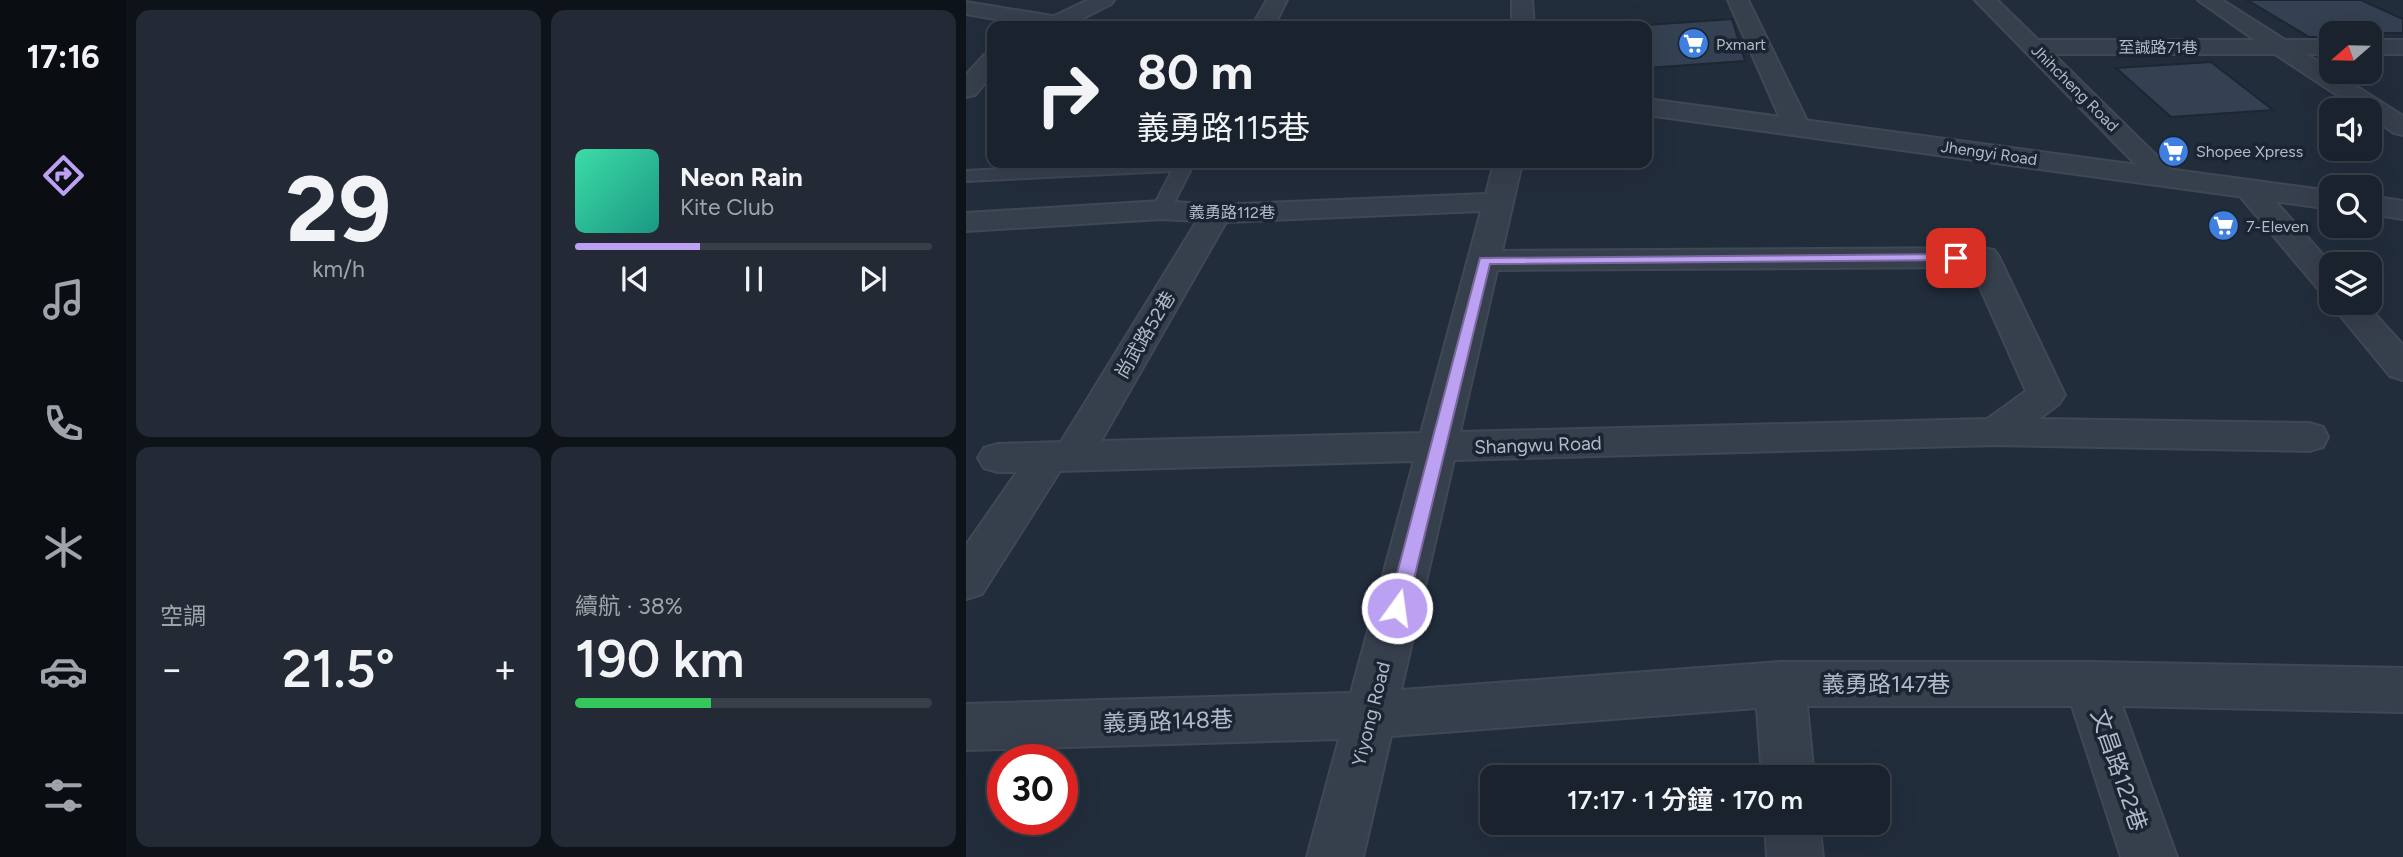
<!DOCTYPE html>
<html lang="zh-TW">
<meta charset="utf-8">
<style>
body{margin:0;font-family:Figtree,"Noto Sans TC",sans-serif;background:#232a35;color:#f1f3f6;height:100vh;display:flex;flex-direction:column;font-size:26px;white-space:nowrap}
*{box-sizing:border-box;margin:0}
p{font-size:23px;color:#9fa4aa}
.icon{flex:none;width:38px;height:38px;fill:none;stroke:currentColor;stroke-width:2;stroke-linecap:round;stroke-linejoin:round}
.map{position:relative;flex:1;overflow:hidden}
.drawer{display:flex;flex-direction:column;gap:10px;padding:10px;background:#0e1319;width:840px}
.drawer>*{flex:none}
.banner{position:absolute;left:21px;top:21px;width:665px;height:147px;border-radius:14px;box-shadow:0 7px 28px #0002,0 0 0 2px #383f49;background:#1a222d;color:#f1f3f6;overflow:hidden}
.needle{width:46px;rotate:250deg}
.fabs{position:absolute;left:1353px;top:21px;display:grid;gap:14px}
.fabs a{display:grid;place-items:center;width:63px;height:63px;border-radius:14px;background:#1a222d;box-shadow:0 7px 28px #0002,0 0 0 2px #383f49;font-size:35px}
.speed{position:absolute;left:21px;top:744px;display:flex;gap:14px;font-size:35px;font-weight:700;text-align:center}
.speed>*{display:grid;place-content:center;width:91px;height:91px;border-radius:50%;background:#1a222d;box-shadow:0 7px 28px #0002,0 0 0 2px #383f49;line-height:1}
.speed .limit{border:10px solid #d22;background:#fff;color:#111}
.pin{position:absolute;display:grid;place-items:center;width:60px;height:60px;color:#fff;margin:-30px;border-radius:14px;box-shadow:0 4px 10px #0006}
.me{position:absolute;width:77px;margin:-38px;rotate:14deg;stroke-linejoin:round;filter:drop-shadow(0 0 5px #0008)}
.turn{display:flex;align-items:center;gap:24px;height:147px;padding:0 35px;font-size:32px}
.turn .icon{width:91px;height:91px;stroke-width:2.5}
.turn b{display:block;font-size:49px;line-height:60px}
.big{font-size:52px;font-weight:600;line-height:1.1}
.drawer .widget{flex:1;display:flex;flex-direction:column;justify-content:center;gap:10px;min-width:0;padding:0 24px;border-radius:14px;background:#232a35}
.drawer .dial{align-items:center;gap:0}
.dial b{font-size:91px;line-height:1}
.song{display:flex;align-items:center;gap:21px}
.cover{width:84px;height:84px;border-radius:10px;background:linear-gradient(135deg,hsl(160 70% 55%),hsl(170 70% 35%))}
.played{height:7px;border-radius:4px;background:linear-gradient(90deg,#bca0f2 35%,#383f49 35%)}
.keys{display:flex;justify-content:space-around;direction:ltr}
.heat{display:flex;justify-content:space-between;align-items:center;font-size:38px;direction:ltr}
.charge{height:10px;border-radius:5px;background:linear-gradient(90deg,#34c759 38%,#383f49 0)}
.drawer .tiles{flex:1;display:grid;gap:10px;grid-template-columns:repeat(2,1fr)}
.trip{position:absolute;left:514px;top:765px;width:410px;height:70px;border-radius:14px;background:#1a222d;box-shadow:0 7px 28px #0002,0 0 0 2px #383f49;font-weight:600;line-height:70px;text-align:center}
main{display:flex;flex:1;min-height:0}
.menu{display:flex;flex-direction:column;width:126px;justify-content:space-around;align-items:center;background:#0a0e12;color:#9fa4aa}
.menu .icon{width:49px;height:49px}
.menu .active{color:#bca0f2}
.menu b{font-size:32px;color:#f1f3f6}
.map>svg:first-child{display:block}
.building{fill:#344152;stroke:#1d2633;stroke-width:2}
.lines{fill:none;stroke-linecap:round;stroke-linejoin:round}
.service-casing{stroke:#3f4855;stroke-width:4}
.minor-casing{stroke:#3f4855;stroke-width:4}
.tertiary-casing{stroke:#3f4855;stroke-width:4}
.service{fill:#363f4c;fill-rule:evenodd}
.minor{fill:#363f4c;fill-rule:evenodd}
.tertiary{fill:#363f4c;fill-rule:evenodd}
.route{fill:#bca0f2;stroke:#7a689d;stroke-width:2}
.labels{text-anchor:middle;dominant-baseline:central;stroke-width:7;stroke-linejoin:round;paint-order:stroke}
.far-poi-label{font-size:16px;fill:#b1bac8;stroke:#1b2431;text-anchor:start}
.far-street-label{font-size:16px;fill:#b1bac8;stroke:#1b2431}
.street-label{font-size:19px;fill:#b1bac8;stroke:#1b2431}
.near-street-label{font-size:23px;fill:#b1bac8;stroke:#1b2431}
</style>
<main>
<nav class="menu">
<b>17:16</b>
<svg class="icon active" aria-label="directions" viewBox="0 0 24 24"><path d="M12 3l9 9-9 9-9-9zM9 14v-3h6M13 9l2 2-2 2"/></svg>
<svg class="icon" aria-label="music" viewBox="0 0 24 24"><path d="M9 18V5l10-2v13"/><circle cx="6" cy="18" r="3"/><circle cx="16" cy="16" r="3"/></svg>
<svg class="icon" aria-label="phone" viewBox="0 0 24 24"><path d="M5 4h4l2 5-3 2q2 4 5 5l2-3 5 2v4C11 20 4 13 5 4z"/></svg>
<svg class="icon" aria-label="climate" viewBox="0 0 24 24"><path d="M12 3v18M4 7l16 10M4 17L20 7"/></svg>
<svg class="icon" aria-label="car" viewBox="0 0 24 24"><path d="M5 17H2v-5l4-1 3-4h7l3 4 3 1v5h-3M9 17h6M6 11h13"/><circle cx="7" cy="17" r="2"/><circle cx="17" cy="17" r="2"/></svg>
<svg class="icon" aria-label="filters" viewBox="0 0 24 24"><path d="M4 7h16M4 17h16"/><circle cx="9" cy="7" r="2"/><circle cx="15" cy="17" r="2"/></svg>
</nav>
<section class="drawer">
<div class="tiles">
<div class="widget dial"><b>29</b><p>km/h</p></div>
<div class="widget">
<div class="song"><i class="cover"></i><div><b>Neon Rain</b><p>Kite Club</p></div></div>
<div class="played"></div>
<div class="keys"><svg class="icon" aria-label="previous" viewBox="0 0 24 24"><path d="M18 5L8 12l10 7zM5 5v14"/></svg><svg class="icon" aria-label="pause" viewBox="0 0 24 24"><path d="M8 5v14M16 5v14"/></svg><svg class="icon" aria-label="next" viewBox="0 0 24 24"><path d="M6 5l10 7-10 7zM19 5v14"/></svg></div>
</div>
<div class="widget"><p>空調</p>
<div class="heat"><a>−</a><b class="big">21.5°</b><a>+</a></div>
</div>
<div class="widget"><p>續航 · 38%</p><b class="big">190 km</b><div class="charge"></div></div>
</div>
</section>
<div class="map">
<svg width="1437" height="857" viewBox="0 0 1437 857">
<rect width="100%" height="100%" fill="#222d3c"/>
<path class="building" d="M1281,0h114l42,19v14h-72v4h-22z
M766,19l13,42 -98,7v-43z
M1245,62l62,48 -102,7 -55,-49z"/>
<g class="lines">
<defs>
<path id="service" d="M158,163h67l2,2 -23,45 -9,6 -9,-6 20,-39 -206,10v-10z"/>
<path id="minor" d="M122,0h26l-3,4 -43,22 -23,-2 3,-5z
M301,0h20l-13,26h-22z
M546,0h20l2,26h-22z
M762,0h20l62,127 -4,6 -9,2 -9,-2 -4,-6z
M1009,0h22l41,40h217l-57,-40h24l63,40h46v14h-25l97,62v19l-9,-2 -24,-17v-6h-10l-85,-56h-222l125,123 -4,6 -10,2 -10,-2z
M1404,40h33v14h-33z
M26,53v21l-17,21 -9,2v-22l18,-20z
M528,163h28l-20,88 481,-3 11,2 5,7 66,138 -6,9 -20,15 270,4 14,4 5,10 -5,10 -14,4 -314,-6 -541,15 -53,230 379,-28h309l314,6v44l-281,-6 55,151h-56l-49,-151h-265l7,71h-52l-5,-69 -366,28 -28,121h-56l32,-118 -373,11v-46l385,-11 63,-232 -354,10 -78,123 -16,5v-54l51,-73h-19l-14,-4 -6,-10 6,-10 14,-4 63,-2 136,-221 -36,-2 -195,12v-18l195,-12 55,4 270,-11zM515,211l-60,222 -320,8 125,-219zM1005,267l55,124 -39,28 -527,13 37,-162z
M1283,180l10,3 72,81v30l-11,-3 -81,-96 -4,-6 4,-6z
M1364,303h35l38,42v35l-13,-4z
M799,822h54l4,35h-56z"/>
<path id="tertiary" d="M0,2l105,17 8,2 3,5h-47l-69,-12z
M681,99l684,92v18l-684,-94z
M1404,196l33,5v18l-33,-5z"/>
</defs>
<use href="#service" class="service-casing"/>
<use href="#minor" class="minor-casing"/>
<use href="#tertiary" class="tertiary-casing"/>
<use href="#service" class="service"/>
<use href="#minor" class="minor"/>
<use href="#tertiary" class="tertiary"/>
</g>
<path class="route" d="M990,254l4,1v5l-470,4 -83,344 -3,5 -7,3 -7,-3 -2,-5 92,-350z"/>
<defs>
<symbol id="supermarket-disc" viewBox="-11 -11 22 22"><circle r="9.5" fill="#3f7fe0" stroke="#1b2431"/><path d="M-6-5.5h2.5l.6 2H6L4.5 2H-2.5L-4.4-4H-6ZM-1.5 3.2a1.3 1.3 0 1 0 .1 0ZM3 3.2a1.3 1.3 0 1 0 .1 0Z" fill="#fff"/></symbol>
</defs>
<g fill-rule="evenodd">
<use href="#supermarket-disc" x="710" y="26" width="35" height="35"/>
<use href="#supermarket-disc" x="1190" y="134" width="35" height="35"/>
<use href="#supermarket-disc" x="1240" y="208" width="35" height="35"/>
</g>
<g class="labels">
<g class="far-poi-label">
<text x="750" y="44">Pxmart</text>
<text x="1230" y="151">Shopee Xpress</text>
<text x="1280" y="226">7-Eleven</text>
</g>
<g class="far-street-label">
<text x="1192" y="47">至誠路71巷</text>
<text transform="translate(1109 88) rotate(45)">Jhihcheng Road</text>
<text transform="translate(1023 153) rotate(8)">Jhengyi Road</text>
<text x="266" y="212">義勇路112巷</text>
</g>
<g class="street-label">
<text transform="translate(179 335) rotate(-59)">尚武路52巷</text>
<text transform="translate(572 445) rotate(-2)">Shangwu Road</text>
<text transform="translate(405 714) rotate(-76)">Yiyong Road</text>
</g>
<g class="near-street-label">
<text x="920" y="684">義勇路147巷</text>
<text transform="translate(202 721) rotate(-2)">義勇路148巷</text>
<text transform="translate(1153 770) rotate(71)">文昌路122巷</text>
</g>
</g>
</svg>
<div class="fabs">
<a><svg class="needle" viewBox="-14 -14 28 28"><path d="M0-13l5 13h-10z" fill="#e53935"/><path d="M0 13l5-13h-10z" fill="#9fa4aa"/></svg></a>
<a><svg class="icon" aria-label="sound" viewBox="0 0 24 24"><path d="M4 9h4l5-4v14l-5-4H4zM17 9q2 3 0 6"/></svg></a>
<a><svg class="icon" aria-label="search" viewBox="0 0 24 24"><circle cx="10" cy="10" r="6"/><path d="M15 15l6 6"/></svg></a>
<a><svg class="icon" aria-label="layers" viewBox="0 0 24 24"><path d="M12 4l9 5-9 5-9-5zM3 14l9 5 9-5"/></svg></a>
</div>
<div class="speed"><div class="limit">30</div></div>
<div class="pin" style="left:990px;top:258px;background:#d93025"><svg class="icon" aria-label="arrive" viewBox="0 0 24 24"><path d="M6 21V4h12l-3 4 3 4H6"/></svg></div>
<svg class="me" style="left:431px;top:608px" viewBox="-20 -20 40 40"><circle r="17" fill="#bca0f2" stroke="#fff" stroke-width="3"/><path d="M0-11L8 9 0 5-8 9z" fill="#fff"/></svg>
<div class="trip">17:17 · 1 分鐘 · 170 m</div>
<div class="banner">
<div class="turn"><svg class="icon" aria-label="right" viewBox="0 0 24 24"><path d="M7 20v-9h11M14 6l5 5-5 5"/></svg><div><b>80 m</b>義勇路115巷</div></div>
</div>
</div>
</main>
